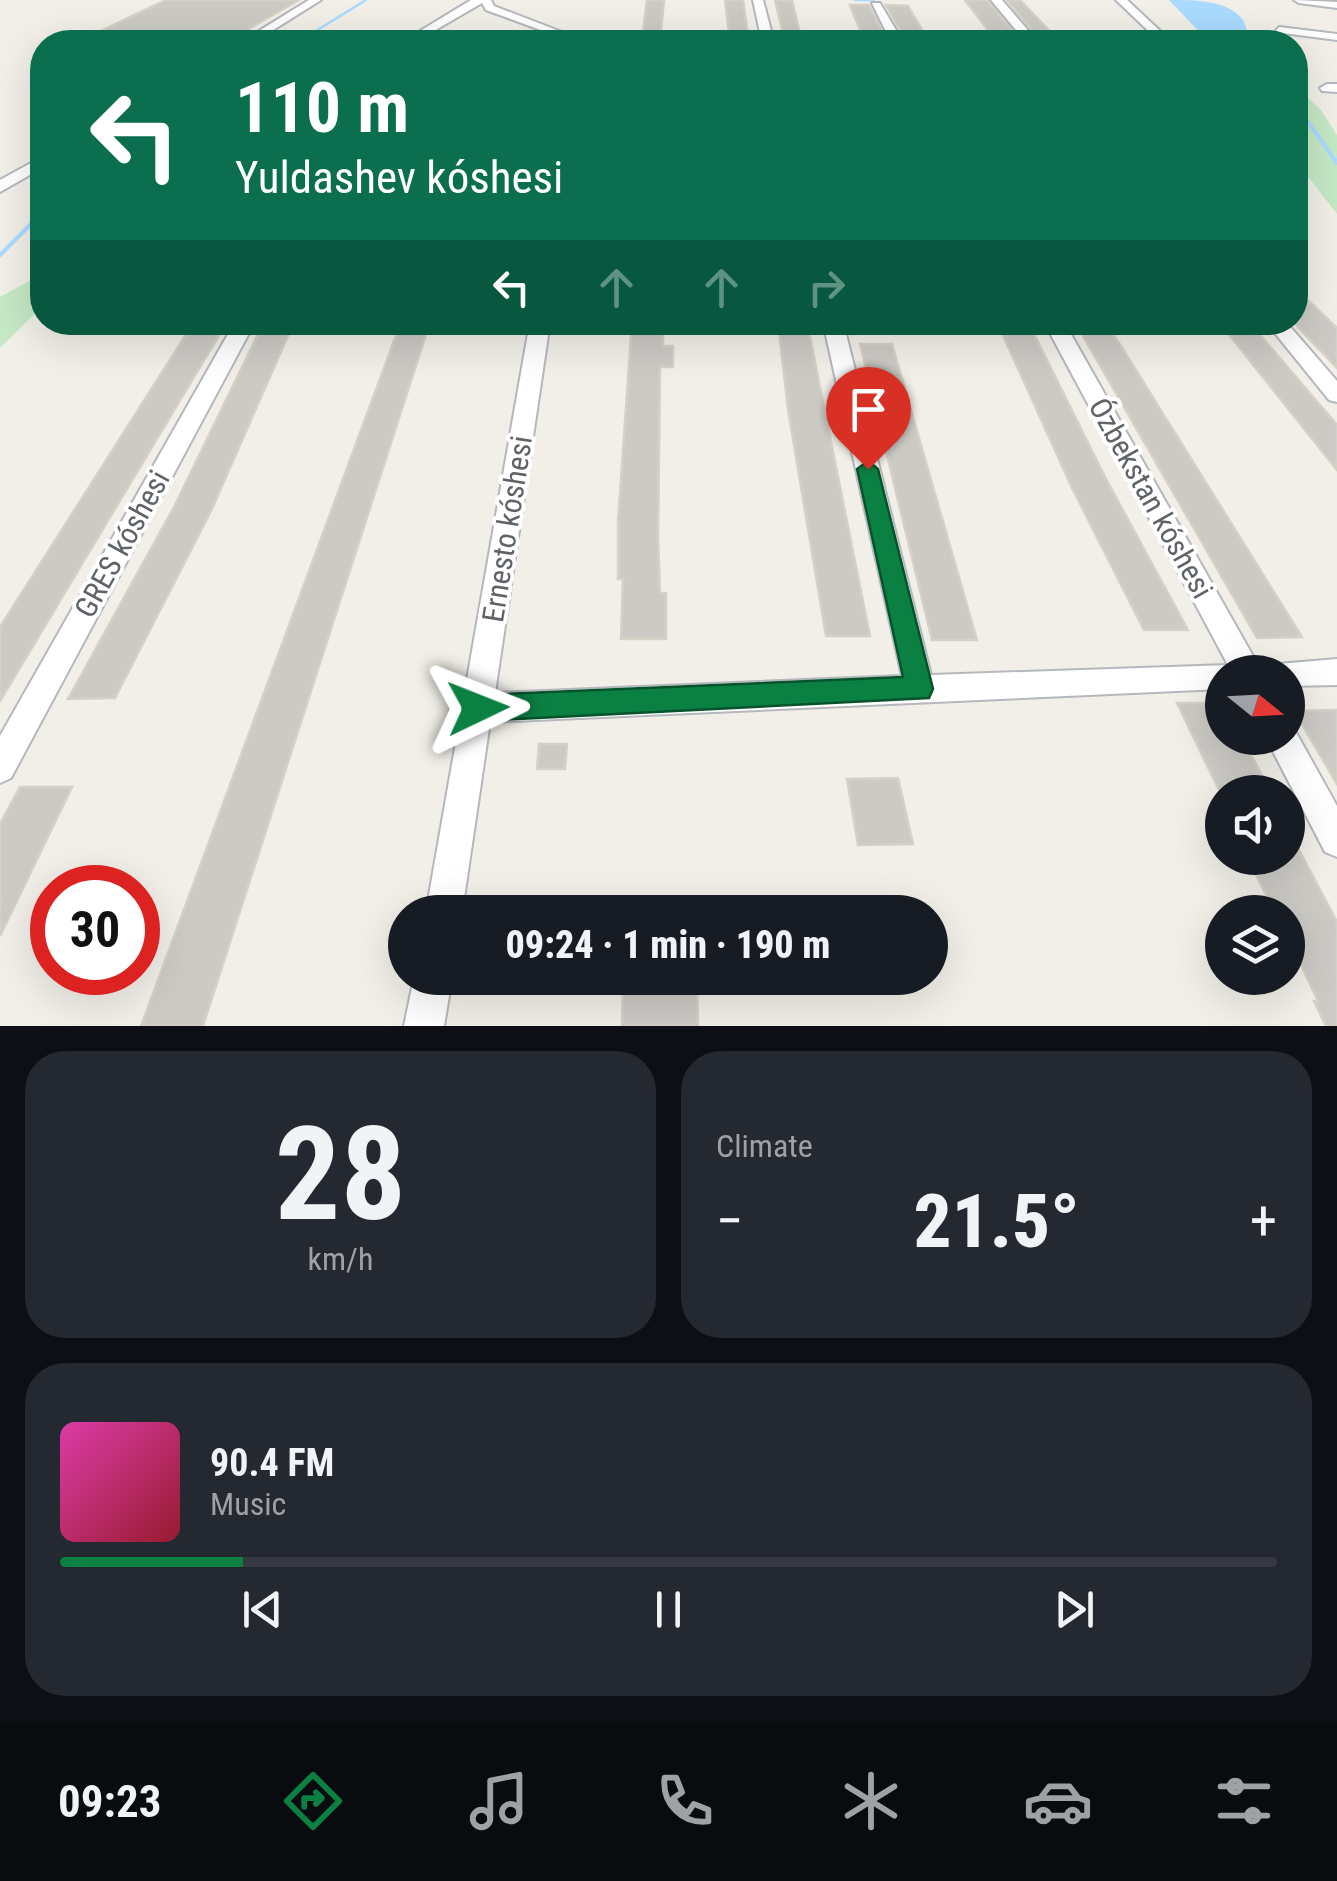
<!DOCTYPE html>
<meta charset="utf-8">
<style>
body{margin:0;font-family:"Roboto Condensed",sans-serif;background:#242831;color:#f1f3f6;height:100vh;display:flex;flex-direction:column;font-size:38px;white-space:nowrap}
*{box-sizing:border-box;margin:0}
p{font-size:32px;color:#9ea1a6}
.icon{flex:none;width:55px;height:55px;fill:none;stroke:currentColor;stroke-width:2;stroke-linecap:round;stroke-linejoin:round}
.map{position:relative;height:1026px;overflow:hidden}
.drawer{display:flex;flex-direction:column;gap:25px;padding:25px;background:#0d0f14;flex:1}
.drawer>*{flex:none}
.hud{position:absolute;left:30px;top:30px;width:1278px;height:305px;border-radius:40px;box-shadow:0 10px 40px #0002;background:#0b6e4f;color:#fff;overflow:hidden}
.needle{width:65px;rotate:108deg}
.controls{position:absolute;left:1205px;top:655px;display:grid;gap:20px}
.controls a{display:grid;place-items:center;width:100px;height:100px;border-radius:50%;background:#171b24;box-shadow:0 10px 40px #0002;font-size:50px}
.speed{position:absolute;left:30px;top:865px;display:flex;gap:20px;font-size:50px;font-weight:700;text-align:center}
.speed>*{display:grid;place-content:center;width:130px;height:130px;border-radius:50%;background:#171b24;box-shadow:0 10px 40px #0002;line-height:1}
.speed .limit{border:15px solid #d22;background:#fff;color:#111}
.pin{position:absolute;display:grid;place-items:center;width:85px;height:85px;color:#fff;margin:-102px -42px;border-radius:50% 50% 50% 0;rotate:-45deg;box-shadow:0 0 10px #0007}
.pin .icon{rotate:45deg}
.me{position:absolute;width:110px;margin:-55px;rotate:88deg;stroke-linejoin:round;filter:drop-shadow(0 0 8px #0008)}
.turn{display:flex;align-items:center;gap:35px;height:210px;padding:0 40px;font-size:45px}
.turn .icon{width:130px;height:130px;stroke-width:2.5}
.turn b{display:block;font-size:70px;line-height:85px}
.lanes{display:flex;align-items:center;height:95px;padding:0 40px;background:#0003;justify-content:center;gap:50px;direction:ltr}
.lanes .off{opacity:.35}
.big{font-size:75px;font-weight:800;line-height:1.1}
.drawer .card{flex:1;display:flex;flex-direction:column;justify-content:center;gap:15px;min-width:0;padding:0 35px;border-radius:40px;background:#242831}
.drawer .dial{align-items:center;gap:0}
.dial b{font-size:130px;line-height:1}
.song{display:flex;align-items:center;gap:30px}
.cover{width:120px;height:120px;border-radius:15px;background:linear-gradient(135deg,hsl(320 70% 55%),hsl(350 70% 35%))}
.played{height:10px;border-radius:5px;background:linear-gradient(90deg,#0b8043 15%,#363941 15%)}
.keys{display:flex;justify-content:space-around;direction:ltr}
.heat{display:flex;justify-content:space-between;align-items:center;font-size:55px;direction:ltr}
.drawer .tiles{flex:1;display:grid;gap:25px;grid-template-columns:1fr 1fr}
.card:last-child{grid-column:span 2}
.trip{position:absolute;left:388px;top:895px;width:560px;height:100px;border-radius:50px;background:#171b24;box-shadow:0 10px 40px #0002;font-weight:800;line-height:100px;text-align:center}
.menu{display:flex;height:160px;justify-content:space-around;align-items:center;background:#090b0e;color:#9ea1a6}
.menu .icon{width:70px;height:70px}
.menu .active{color:#0b8043}
.menu b{font-size:45px;color:#f1f3f6}
.map>svg:first-child{display:block}
.green{fill:#c5e8c5}
.water{fill:#aadaff}
.lines{fill:none;stroke-linecap:round;stroke-linejoin:round}
.stream-far1{stroke:#aadaff;stroke-width:2.5}
.stream{stroke:#aadaff;stroke-width:4}
.building{fill:#cccac5;stroke:#d6d1c6;stroke-width:2.5}
.street-casing{stroke:#b5b8bc;stroke-width:4}
.street{fill:#fff;fill-rule:evenodd}
.route{fill:#0b8043;stroke:#07532c;stroke-width:2.5}
.labels{text-anchor:middle;dominant-baseline:central;stroke-width:8;stroke-linejoin:round;paint-order:stroke}
.street-label{font-size:30px;fill:#5f6368;stroke:#fff}
</style>
<div class="map">
<svg width="1337" height="1026" viewBox="0 0 1337 1026">
<rect width="100%" height="100%" fill="#f1efe8"/>
<path class="green" d="M1295,85l26,25 16,25v79l-42,-54z
M42,274v33l-42,41v-51z"/>
<path class="water" d="M1169,0c25,0 60,0 74,20 4,7 4,16 7,22h-41z"/>
<g class="lines">
<path class="stream-far1" d="M855,0h19
M298,42l68,-42
M1295,103l8,11"/>
<path class="stream" d="M1301,112l36,51
M0,255l42,-42"/>
</g>
<path class="building" d="M166,0h133l-73,42h-148z
M647,0h17l-4,42h-18z
M725,0h18l6,42h-19z
M775,0h17l10,42h-17z
M965,0h22l35,42h-25z
M1007,0h13l40,42h-18z
M850,5h19l18,37h-22z
M886,5l22,1 21,36h-22z
M1295,288l42,40v40l-42,-44z
M194,322h33l-227,379v-74z
M264,322h30l-83,189 -96,187 -47,1 106,-192z
M401,322h29l-227,704h-62z
M632,322h31v24h10v21h-13l-2,171 2,55h6v46h-45l2,-60h-5v-57z
M778,322h29l63,314h-44l-38,-227z
M997,322h31l78,157 82,151h-44l-72,-142z
M1075,322h29l15,21 183,294 -45,1z
M1219,322h30l88,103v45z
M860,344h32l85,296h-45z
M1177,703h45v35h20l29,54h-51z
M1337,710v74l-43,-73z
M539,744h28l-2,25h-28z
M898,778l15,66 -55,1 -11,-66z
M20,787h52l-72,149v-112z
M1288,829l49,93v104h-11l-12,-25h4l-30,-63v-29h-15l-25,-51h40z
M623,978h74l1,48h-76z"/>
<g class="lines">
<defs>
<path id="street" d="M309,0h12l-67,42h-13z
M471,0h20l3,6 94,36h-15l-87,-32 -4,-7 -67,39h-13z
M753,0h10l11,42h-12z
M991,0h11l36,42h-12z
M1116,0h11l45,42h-12z
M1294,0l43,2v6l-38,-5z
M872,3h8l23,39h-12z
M1279,27l58,7v6l-62,-8z
M1327,84h10v8l-15,-1 -2,-3z
M42,157v11l-42,24v-12z
M235,322h20l-244,456 -11,5v-47z
M530,322h20l-55,371 407,-17 -79,-354h20l88,353 297,-10 -184,-343h20l198,350h-40v17l-732,33 -28,190h-36z
M1266,322h20l51,59v21l-8,-2z
M1337,659v26l-49,1v-14h-15l5,-8z
M1288,725l5,2 44,79v51l-12,-5 -59,-114h22z
M414,978h38l-8,48h-40z"/>
</defs>
<use href="#street" class="street-casing"/>
<use href="#street" class="street"/>
</g>
<path class="route" d="M868,461l10,8 55,220 -4,9 -451,23 -10,-4 -4,-9 4,-9 10,-4 425,-18 -46,-208z"/>
<g class="labels">
<g class="street-label">
<text transform="translate(1151 498) rotate(61)">Ózbekstan kóshesi</text>
<text transform="translate(507 529) rotate(-81)">Ernesto kóshesi</text>
<text transform="translate(122 544) rotate(-61)">GRES kóshesi</text>
</g>
</g>
</svg>
<div class="controls">
<a><svg class="needle" viewBox="-14 -14 28 28"><path d="M0-13l5 13h-10z" fill="#e53935"/><path d="M0 13l5-13h-10z" fill="#9ea1a6"/></svg></a>
<a><svg class="icon" aria-label="sound" viewBox="0 0 24 24"><path d="M4 9h4l5-4v14l-5-4H4zM17 9q2 3 0 6"/></svg></a>
<a><svg class="icon" aria-label="layers" viewBox="0 0 24 24"><path d="M12 4l9 5-9 5-9-5zM3 14l9 5 9-5"/></svg></a>
</div>
<div class="speed"><div class="limit">30</div></div>
<div class="pin" style="left:868px;top:469px;background:#d93025"><svg class="icon" aria-label="arrive" viewBox="0 0 24 24"><path d="M6 21V4h12l-3 4 3 4H6"/></svg></div>
<svg class="me" style="left:478px;top:708px" viewBox="-20 -20 40 40"><path d="M0-17L14 15 0 8-14 15z" fill="#0b8043" stroke="#fff" stroke-width="4"/></svg>
<div class="trip">09:24 · 1 min · 190 m</div>
<div class="hud">
<div class="turn"><svg class="icon" aria-label="left" viewBox="0 0 24 24"><path d="M17 20v-9H6M10 6l-5 5 5 5"/></svg><div><b>110 m</b>Yuldashev kóshesi</div></div>
<div class="lanes"><svg class="icon" aria-label="left" viewBox="0 0 24 24"><path d="M17 20v-9H6M10 6l-5 5 5 5"/></svg><svg class="icon off" aria-label="ahead" viewBox="0 0 24 24"><path d="M12 20V5M6 11l6-6 6 6"/></svg><svg class="icon off" aria-label="ahead" viewBox="0 0 24 24"><path d="M12 20V5M6 11l6-6 6 6"/></svg><svg class="icon off" aria-label="right" viewBox="0 0 24 24"><path d="M7 20v-9h11M14 6l5 5-5 5"/></svg></div>
</div>
</div>
<section class="drawer">
<div class="tiles">
<div class="card dial"><b>28</b><p>km/h</p></div>
<div class="card"><p>Climate</p>
<div class="heat"><a>−</a><b class="big">21.5°</b><a>+</a></div>
</div>
<div class="card">
<div class="song"><i class="cover"></i><div><b>90.4 FM</b><p>Music</p></div></div>
<div class="played"></div>
<div class="keys"><svg class="icon" aria-label="previous" viewBox="0 0 24 24"><path d="M18 5L8 12l10 7zM5 5v14"/></svg><svg class="icon" aria-label="pause" viewBox="0 0 24 24"><path d="M8 5v14M16 5v14"/></svg><svg class="icon" aria-label="next" viewBox="0 0 24 24"><path d="M6 5l10 7-10 7zM19 5v14"/></svg></div>
</div>
</div>
</section>
<nav class="menu">
<b>09:23</b>
<svg class="icon active" aria-label="directions" viewBox="0 0 24 24"><path d="M12 3l9 9-9 9-9-9zM9 14v-3h6M13 9l2 2-2 2"/></svg>
<svg class="icon" aria-label="music" viewBox="0 0 24 24"><path d="M9 18V5l10-2v13"/><circle cx="6" cy="18" r="3"/><circle cx="16" cy="16" r="3"/></svg>
<svg class="icon" aria-label="phone" viewBox="0 0 24 24"><path d="M5 4h4l2 5-3 2q2 4 5 5l2-3 5 2v4C11 20 4 13 5 4z"/></svg>
<svg class="icon" aria-label="climate" viewBox="0 0 24 24"><path d="M12 3v18M4 7l16 10M4 17L20 7"/></svg>
<svg class="icon" aria-label="car" viewBox="0 0 24 24"><path d="M5 17H2v-5l4-1 3-4h7l3 4 3 1v5h-3M9 17h6M6 11h13"/><circle cx="7" cy="17" r="2"/><circle cx="17" cy="17" r="2"/></svg>
<svg class="icon" aria-label="filters" viewBox="0 0 24 24"><path d="M4 7h16M4 17h16"/><circle cx="9" cy="7" r="2"/><circle cx="15" cy="17" r="2"/></svg>
</nav>
